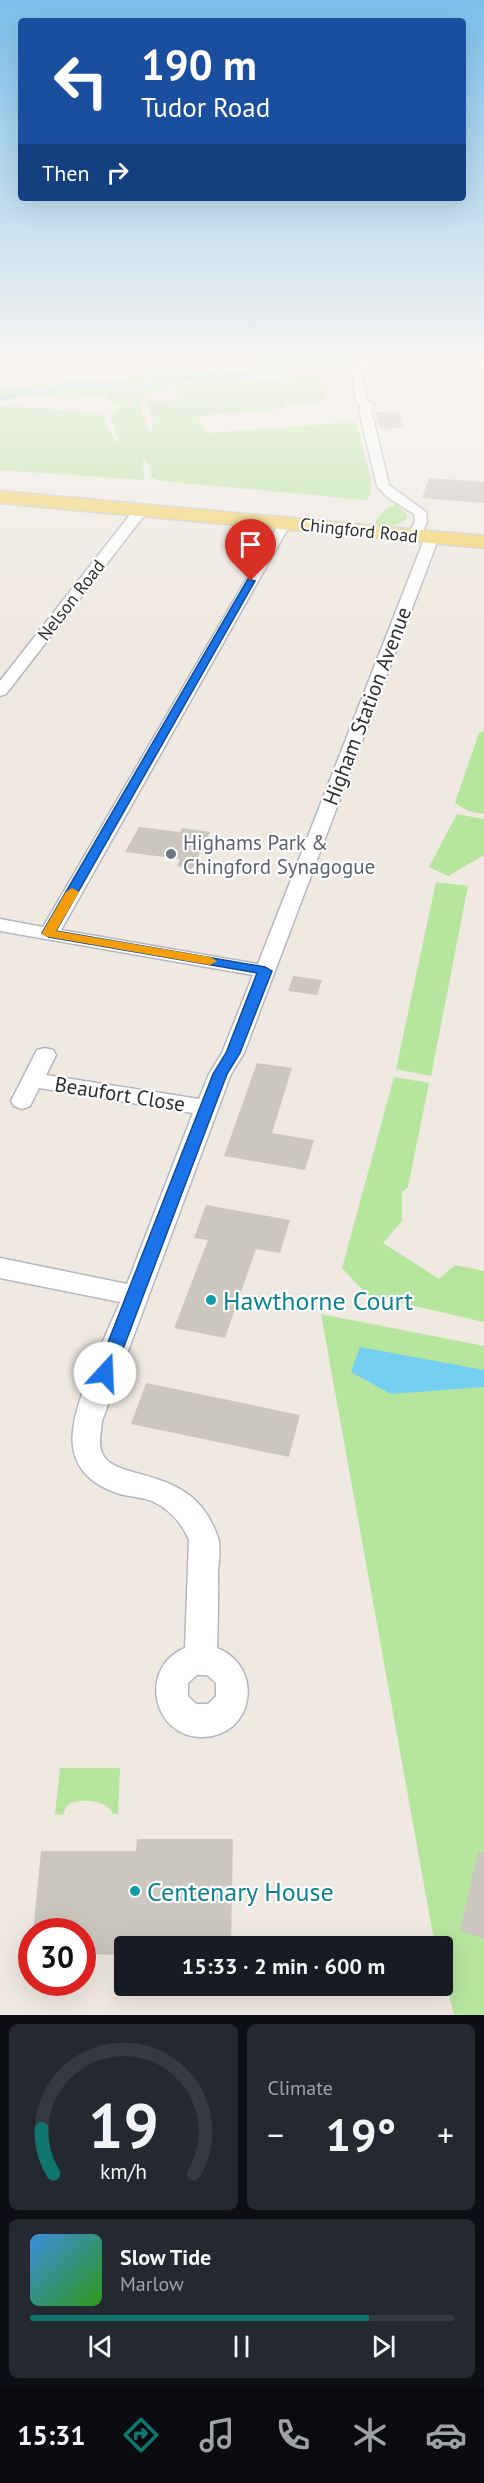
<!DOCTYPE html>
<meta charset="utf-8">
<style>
body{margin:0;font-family:"PT Sans",sans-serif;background:#242831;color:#f1f3f6;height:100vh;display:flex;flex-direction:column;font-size:22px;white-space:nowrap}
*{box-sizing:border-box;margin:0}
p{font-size:20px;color:#9ea1a6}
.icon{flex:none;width:33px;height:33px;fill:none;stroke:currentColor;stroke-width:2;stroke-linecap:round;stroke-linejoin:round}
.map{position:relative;height:2015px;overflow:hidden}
.sheet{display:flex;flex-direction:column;gap:9px;padding:9px;background:#0d0f14;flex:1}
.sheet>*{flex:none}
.top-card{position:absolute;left:18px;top:18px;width:448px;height:183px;border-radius:6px;box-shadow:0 6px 24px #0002;background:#1a4fa0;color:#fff;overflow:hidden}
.speed{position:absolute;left:18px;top:1918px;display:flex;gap:12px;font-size:30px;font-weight:700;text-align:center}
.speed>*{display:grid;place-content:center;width:78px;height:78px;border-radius:50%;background:#171b24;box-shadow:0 6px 24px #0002;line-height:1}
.speed .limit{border:9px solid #d22;background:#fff;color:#111}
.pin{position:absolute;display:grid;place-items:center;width:51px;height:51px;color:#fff;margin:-62px -26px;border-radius:50% 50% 50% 0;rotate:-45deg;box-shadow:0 0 6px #0007}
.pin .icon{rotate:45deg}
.me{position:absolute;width:66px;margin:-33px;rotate:20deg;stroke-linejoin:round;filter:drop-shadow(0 0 4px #0008)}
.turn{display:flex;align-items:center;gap:21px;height:126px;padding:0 24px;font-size:27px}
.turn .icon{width:78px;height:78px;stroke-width:2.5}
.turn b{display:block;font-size:42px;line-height:51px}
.then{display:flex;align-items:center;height:57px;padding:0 24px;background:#0003;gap:12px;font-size:22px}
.big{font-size:45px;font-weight:700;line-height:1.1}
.sheet .tile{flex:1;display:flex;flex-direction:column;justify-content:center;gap:9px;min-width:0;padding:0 21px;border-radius:9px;background:#242831}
.sheet .dial{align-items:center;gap:0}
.dial svg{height:156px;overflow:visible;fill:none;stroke:#363941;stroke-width:7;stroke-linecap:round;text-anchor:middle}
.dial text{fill:#f1f3f6;stroke:none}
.song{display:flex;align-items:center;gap:18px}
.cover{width:72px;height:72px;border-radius:9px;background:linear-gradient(135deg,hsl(210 70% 55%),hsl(110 70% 35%))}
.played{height:6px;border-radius:3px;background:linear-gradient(90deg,#0f766e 80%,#363941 80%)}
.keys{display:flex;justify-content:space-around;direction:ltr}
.heat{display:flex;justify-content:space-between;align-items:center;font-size:33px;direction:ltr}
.sheet .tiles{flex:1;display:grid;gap:9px;grid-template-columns:1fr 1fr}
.tile:last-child{grid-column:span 2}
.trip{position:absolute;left:114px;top:1936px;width:339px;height:60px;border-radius:6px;background:#171b24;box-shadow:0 6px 24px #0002;font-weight:700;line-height:60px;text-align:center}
.tabs{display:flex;height:96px;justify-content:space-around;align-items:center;background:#090b0e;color:#9ea1a6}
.tabs .icon{width:42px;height:42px}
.tabs .on{color:#0f766e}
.tabs b{font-size:27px;color:#f1f3f6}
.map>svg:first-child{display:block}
.green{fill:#b6e59e;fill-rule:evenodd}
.water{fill:#75cff0}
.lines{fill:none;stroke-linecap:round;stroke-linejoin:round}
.stream{stroke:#75cff0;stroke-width:3}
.building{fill:#cbc7bf}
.street-casing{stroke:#b4b7c1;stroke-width:3}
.primary-casing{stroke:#c9c9c9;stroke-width:3}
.street{fill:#fff;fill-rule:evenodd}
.primary{fill:#f2d163;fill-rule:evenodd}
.route{fill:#1a73e8;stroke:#114b97;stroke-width:1.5}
.slow{fill:#f59e0b}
.worship-dot{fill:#6b7280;stroke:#fff;stroke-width:2}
.culture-dot{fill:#0f9aa8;stroke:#fff;stroke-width:2}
.labels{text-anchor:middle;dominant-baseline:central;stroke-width:4.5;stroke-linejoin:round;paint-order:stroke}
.far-street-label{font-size:18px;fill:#2e2e2e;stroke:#fff}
.street-label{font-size:21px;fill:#2e2e2e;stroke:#fff}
.worship-label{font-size:21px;fill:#5b616d;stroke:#fff;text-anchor:start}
.near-culture-label{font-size:26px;fill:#0d838f;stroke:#fff;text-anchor:start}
</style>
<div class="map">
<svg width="484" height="2015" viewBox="0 0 484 2015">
<rect width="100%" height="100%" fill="#efe9e1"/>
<path class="green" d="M111,359h182l-9,3 17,-3h69l-19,7 1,11 -14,1 -5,-7 -10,-3 -97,12 -40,1 -11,3 144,-8 11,14 -7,3 3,8 -44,3 2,4 -87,8 9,17 150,-11 15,57v14l-5,7 -204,-19 -11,-3v-11l-8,-8 1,21 -144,-10v-65l107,9 -3,4 11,24 22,4 -18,-4 -8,-25 8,-11 -11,-5v-6l-35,4 -45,-3 -28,6v-13l85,-10c19,7 37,-1 57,-3zM173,384l6,16 -34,2 8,17 -1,17 -14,-33z
M396,504l11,11v4l-11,6 -21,1c0,-10 12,-18 21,-22z
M484,731v83l-16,-3 -13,-8 24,-70z
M457,814l27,5v36l-36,21 -19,-9z
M436,882l32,4 -37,190 -35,-7z
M394,1077l35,6 -21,104 -6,5v29l-19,22 56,36 16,-14 29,6v51l-117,-27 -25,-27z
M321,1314l163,32v669h-30l-11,-44 -1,-24h-6l-2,-7z
M60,1768h60l-2,46h-5c-3,-13 -32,-16 -42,-11 -5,2 -6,7 -8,12l-8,-1z"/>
<path class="water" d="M360,1347l124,23v17l-93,7 -40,-22z"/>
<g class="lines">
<path class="stream" d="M0,398l20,-5h23l22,-6h85l10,-6 63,-8 16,3 77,-17"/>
</g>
<path class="building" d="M440,359h40l-4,16 -11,-1 -1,5 -18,-1 1,-5h-11z
M375,412h24l5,16 -24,1z
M429,478l55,4v21l-62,-5z
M139,827l41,5 2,-4 28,4 -18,37 -15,-3 3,-7 -55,-7z
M293,976l29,4 -5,15 -29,-4z
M257,1063l35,5 -20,65 42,7 -9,30 -81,-14z
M206,1205l84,15 -10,33 -24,-4 -31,89 -51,-10 34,-88 -14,-2z
M146,1383l154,32 -11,42 -158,-33z
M137,1839h96l-2,108h-107v8l-42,-1v-22h-49l8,-81h95z
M478,1852h6v87l-24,-8z"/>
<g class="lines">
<defs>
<path id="street" d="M367,359l10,1 -15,11 5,30 7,3 -3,6 18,75 37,27 1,10 -8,17h-10l-2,-3 8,-14 -1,-8 -27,-17 -10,-11 -18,-76 2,-4 -5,-3 -4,-33z
M141,506l6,4 -1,3 -140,181 -6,2v-15l136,-174z
M285,519l6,4 -230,407 197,34 167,-427 2,-3h10l2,3 -195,516 -13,21 -129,347c-1,10 -4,23 0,32 13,31 92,9 116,85 3,9 1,22 0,32 0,26 0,52 -1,78 48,19 37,88 -14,89 -51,1 -65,-70 -18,-89l4,-108c-7,-17 -20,-31 -37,-39 -10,-4 -21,-4 -32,-7 -30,-9 -51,-29 -47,-63 4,-37 32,-93 47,-129l-120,-24v-20l127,26 66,-171 -154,-25 -9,18 -8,3 -8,-3 -3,-5 26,-51 8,-2 8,2 3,5 -10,20 153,24 10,-25 13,-21 31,-78 -253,-44v-12l43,8 236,-404zM197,1675h10l9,8v13l-8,8h-12l-8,-8v-13z"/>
<path id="primary" d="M0,491l484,45v12l-484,-45z"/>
</defs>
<use href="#street" class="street-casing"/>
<use href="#primary" class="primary-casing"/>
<use href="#street" class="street"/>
<use href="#primary" class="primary"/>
</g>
<linearGradient id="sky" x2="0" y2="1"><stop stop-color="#7abfeb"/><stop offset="0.56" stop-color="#f8f5f2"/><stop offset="1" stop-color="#f8f5f2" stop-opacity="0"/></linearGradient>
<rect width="484" height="641" fill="url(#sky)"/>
<path class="route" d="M248,579l7,2 -199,350 209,36 7,4 -32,82 -13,21 -113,299 -3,5 -6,2 -6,-2 -3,-5 117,-299 13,-21 31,-80 -208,-36 -7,-4z"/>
<path class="slow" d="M72,888l7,4 -23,39 154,26 7,4 -7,4 -166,-29 -2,-3 24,-41z"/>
<circle class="worship-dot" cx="171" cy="854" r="6"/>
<g class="culture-dot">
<circle cx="211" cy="1300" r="6"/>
<circle cx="135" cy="1891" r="6"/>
</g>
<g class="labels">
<g class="far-street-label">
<text transform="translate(359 530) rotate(6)">Chingford Road</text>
<text transform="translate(71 600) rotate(-52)">Nelson Road</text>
</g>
<g class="street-label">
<text transform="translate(367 706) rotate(-69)">Higham Station Avenue</text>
<text transform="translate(120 1094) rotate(9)">Beaufort Close</text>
</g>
<g class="worship-label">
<text x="183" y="842">Highams Park &amp;<tspan x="183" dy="24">Chingford Synagogue</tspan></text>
</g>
<g class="near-culture-label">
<text x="223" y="1300">Hawthorne Court</text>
<text x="147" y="1891">Centenary House</text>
</g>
</g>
</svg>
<div class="speed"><div class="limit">30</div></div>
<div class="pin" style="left:251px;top:581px;background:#d93025"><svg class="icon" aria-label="arrive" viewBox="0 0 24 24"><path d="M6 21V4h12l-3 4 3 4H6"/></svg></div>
<svg class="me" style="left:105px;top:1373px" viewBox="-20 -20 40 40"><circle r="19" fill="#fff"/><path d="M0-13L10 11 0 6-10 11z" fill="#1a73e8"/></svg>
<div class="trip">15:33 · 2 min · 600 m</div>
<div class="top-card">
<div class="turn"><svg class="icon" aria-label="left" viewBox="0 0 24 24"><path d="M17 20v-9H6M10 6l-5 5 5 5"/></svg><div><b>190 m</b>Tudor Road</div></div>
<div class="then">Then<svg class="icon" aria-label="right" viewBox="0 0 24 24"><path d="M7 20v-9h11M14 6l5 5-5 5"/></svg></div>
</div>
</div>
<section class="sheet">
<div class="tiles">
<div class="tile dial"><svg viewBox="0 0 100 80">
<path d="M14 69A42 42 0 1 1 86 69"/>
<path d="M14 69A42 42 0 0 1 8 46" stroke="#0f766e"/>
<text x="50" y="56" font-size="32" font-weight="700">19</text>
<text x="50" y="72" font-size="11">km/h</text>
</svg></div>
<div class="tile"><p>Climate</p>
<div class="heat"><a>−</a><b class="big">19°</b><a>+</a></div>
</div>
<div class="tile">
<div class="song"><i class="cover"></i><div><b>Slow Tide</b><p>Marlow</p></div></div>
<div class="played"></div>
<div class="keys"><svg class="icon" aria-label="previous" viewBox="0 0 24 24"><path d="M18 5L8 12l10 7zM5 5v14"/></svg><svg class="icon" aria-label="pause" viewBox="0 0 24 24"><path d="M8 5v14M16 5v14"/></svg><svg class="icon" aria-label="next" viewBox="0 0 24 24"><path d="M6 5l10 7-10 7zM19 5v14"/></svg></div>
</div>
</div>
</section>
<nav class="tabs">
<b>15:31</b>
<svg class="icon on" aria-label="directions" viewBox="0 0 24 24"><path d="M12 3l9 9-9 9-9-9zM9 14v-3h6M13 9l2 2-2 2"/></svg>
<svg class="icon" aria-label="music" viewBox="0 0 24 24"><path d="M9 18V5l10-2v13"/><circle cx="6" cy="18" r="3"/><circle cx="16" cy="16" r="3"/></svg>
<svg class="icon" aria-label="phone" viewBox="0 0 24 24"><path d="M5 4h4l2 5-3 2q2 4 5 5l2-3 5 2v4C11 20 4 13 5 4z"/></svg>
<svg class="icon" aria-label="climate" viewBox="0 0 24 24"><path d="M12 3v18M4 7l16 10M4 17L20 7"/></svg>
<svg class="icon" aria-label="car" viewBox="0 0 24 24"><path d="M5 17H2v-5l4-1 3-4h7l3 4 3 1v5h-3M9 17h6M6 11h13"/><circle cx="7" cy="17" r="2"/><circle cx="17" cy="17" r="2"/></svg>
</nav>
